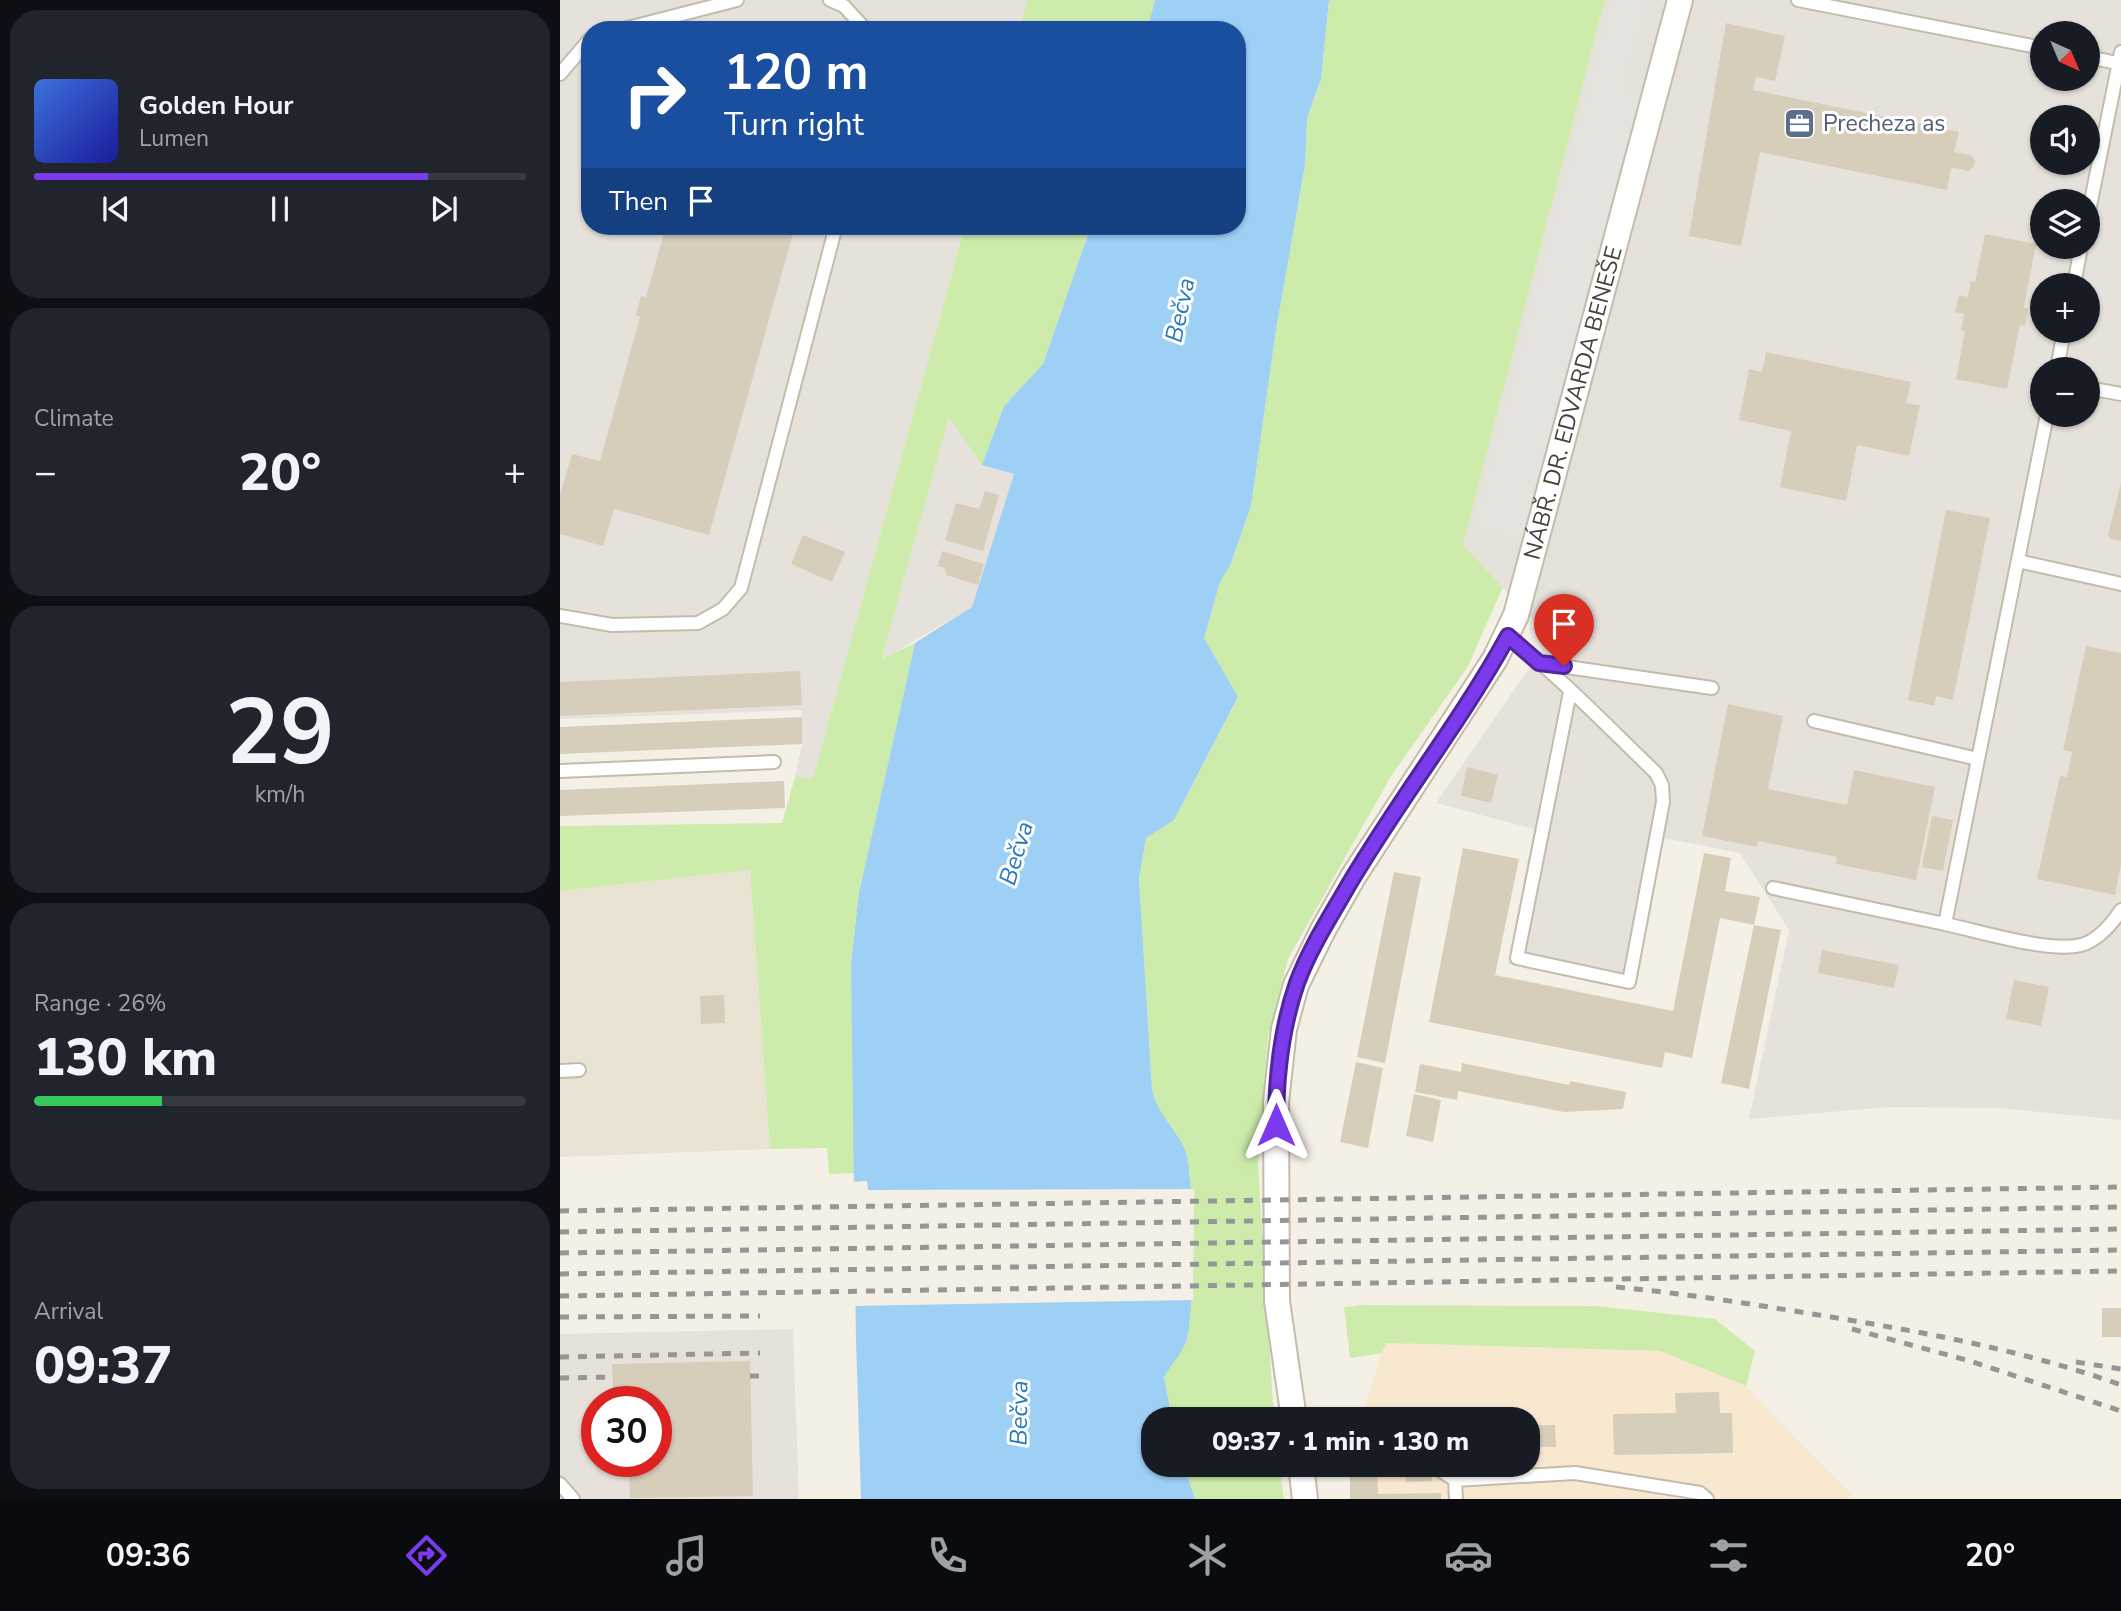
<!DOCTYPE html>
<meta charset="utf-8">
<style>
body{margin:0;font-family:"Nunito Sans",sans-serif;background:#20242c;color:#f1f3f6;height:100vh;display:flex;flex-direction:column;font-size:26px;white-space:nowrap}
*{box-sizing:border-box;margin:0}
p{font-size:23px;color:#9ea1a6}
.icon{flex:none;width:38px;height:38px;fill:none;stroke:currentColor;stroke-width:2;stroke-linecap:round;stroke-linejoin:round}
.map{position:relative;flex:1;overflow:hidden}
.sheet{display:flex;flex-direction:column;gap:10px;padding:10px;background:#0d0f14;width:560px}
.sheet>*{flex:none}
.top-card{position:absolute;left:21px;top:21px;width:665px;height:214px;border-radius:28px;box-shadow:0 2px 5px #0004;background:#1a4fa0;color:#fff;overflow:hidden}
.needle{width:46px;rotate:136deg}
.fabs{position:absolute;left:1470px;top:21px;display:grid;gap:14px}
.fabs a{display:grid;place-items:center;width:70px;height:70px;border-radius:50%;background:#171b24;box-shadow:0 2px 5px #0004;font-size:35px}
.speed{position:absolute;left:21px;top:1386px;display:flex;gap:14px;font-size:35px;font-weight:700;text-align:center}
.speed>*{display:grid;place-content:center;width:91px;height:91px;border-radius:50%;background:#171b24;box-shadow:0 2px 5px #0004;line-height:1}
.speed .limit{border:10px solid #d22;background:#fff;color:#111}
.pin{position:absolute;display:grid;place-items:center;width:60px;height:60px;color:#fff;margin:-72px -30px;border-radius:50% 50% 50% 0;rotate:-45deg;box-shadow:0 0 7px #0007}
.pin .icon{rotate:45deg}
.me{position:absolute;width:77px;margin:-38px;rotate:0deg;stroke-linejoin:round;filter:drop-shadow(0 0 5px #0008)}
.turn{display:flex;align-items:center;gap:24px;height:147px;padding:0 28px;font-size:32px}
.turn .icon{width:91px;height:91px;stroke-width:2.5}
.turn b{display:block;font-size:49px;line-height:60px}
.then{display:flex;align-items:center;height:66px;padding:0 28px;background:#0003;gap:14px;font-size:26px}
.big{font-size:52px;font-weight:800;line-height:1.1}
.sheet .tile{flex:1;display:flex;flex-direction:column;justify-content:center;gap:10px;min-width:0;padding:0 24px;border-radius:28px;background:#20242c}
.sheet .dial{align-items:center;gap:0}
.dial b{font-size:91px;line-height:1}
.song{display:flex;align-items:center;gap:21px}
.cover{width:84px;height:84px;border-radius:10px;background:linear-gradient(135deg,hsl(220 70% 55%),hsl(240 70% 35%))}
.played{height:7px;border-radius:4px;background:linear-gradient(90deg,#7c3aed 80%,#363941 80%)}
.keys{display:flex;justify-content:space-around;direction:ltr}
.heat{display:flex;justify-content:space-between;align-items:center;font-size:38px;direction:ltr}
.charge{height:10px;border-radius:5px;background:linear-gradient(90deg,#34c759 26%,#363941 0)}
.trip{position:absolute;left:581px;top:1407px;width:399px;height:70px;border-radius:28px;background:#171b24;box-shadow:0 2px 5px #0004;font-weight:800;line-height:70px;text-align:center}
.tab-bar{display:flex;height:112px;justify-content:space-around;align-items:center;background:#090b0e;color:#9ea1a6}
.tab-bar .icon{width:49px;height:49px}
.tab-bar .selected{color:#7c3aed}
.tab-bar b{font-size:32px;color:#f1f3f6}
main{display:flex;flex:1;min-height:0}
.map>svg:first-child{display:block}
.residential{fill:#e9e3d4}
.commercial{fill:#f8e8d0}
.industrial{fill:#e6e2db;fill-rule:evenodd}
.green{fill:#cdecac}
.parking{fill:#e5e3de}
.water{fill:#9ecff5}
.pier{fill:#f4f0e6}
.building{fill:#d7cdbb}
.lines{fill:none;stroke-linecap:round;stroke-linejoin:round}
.lane-casing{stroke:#c3bcab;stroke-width:16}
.street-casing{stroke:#c3bcab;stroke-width:28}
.lane{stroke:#fff;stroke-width:12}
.street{stroke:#fff;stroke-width:24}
.rail{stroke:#969696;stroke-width:5;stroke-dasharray:9 9;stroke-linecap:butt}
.route-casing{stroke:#51269a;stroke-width:18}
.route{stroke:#7c3aed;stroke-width:12}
.labels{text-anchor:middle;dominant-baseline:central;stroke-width:6;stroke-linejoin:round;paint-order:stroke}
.service-label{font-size:23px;fill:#4e5e75;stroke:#fff;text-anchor:start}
.street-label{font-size:23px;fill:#484135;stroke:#fff}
.water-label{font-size:24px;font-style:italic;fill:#2678bc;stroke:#fff}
</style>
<main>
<section class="sheet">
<div class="tile">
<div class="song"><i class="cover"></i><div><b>Golden Hour</b><p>Lumen</p></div></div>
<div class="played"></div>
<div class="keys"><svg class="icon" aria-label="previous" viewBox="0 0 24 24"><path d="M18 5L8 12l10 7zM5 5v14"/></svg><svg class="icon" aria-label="pause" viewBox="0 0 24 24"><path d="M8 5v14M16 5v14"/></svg><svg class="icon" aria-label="next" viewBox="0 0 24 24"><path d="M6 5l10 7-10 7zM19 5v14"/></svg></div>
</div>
<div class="tile"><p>Climate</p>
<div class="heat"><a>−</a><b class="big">20°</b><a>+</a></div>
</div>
<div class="tile dial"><b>29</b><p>km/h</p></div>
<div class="tile"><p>Range · 26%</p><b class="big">130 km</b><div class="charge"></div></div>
<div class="tile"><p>Arrival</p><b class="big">09:37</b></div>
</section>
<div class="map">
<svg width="1561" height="1499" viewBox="0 0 1561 1499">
<rect width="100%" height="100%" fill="#f4f0e6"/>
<path class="residential" d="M190,870l20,279 -210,8v-266z"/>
<path class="commercial" d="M825,1343l275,8 86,35 110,113h-504l2,-34h174v-46h-167z"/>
<path class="industrial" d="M0,0h467l-8,30h-429v196h375l-152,552 -18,-1 7,-33 -1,-34 -241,9z
M1045,0h516v1120l-123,-12 -107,-1 -142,12 40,-189 -49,-77 -76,-15 -29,151 -127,-25 26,-135 -98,-26 114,-165 -87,-93zM1482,33h46v46h-46zM1482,117h46v46h-46zM1482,201h46v46h-46zM1482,285h46v46h-46zM1482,369h46v46h-46z
M389,416l33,49 32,9 -42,133 -90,53z
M233,1329l6,170h-239v-165zM37,1402h59v59h-59z"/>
<path class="green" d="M467,0h128l-8,30h-128z
M769,0h276l-142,545 40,42 -36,81 -76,108 -103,183 -20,77 -10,129 16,254h-102l-8,-42 23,-37 3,-29v-138l-34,-67 -4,-17 -13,-210 7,-41 28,-18 64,-122 -34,-60 16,-56 10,-16 21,-60 25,-176 29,-165 2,-47 14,-39z
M405,226h126l-48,138 -39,42 -22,59 -33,-48 -67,242 33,-16 -56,250 -8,70 4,210 -26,1 -2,-26 -57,1 -20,-279 -190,21v-65l222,-3 13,-46 18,1z
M801,1305l235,1 119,13 40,32 -9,35 -86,-35 -274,-8 -4,10 -32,5 -6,-51z
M624,1465h95l5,34h-89z"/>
<path class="parking" d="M1050,0h38l-24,89 37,8 -118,449 -70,-18z"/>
<path class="water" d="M595,0h174l-8,79 -14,39 -2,47 -29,165 -25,176 -21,60 -10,16 -16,56 34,59 -64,123 -28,18 -7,41 13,210c5,25 23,38 33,61 10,23 9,164 2,189 -4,13 -16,26 -23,38l8,42h-19v46h31l11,34h-334l-5,-159 -5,-377 8,-70 56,-250 57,-36 42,-133 -32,-9 22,-59 39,-42 48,-138h146v-196h-90z"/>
<path class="pier" d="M307,1181l1,9 326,-1 -1,111 -341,6 -1,-124z"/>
<path class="building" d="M1166,23l59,13 -10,45 -19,-4 -3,13 206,42 -5,20 17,3 4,6 -1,6 -6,4 -17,-4 -4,23 -187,-38 -19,94 -52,-10z
M106,226h129l-86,309 -95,-26 -11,37 -43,-12v-39l12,-41 28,7 40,-144 -4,-1 5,-20 5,1z
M1425,234l51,10 -12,63 4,2 -3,17 -5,-1 -13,64 -51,-10 9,-48 -4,-1 3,-16 -9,-2 4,-17 9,2 3,-16 4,1z
M1206,352l145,30 -5,21 14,2 -11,51 -52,-11 -11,56 -66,-14 11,-56 -52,-11 10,-51 13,3z
M1561,483v58l-10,-2 -3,-4z
M425,491l14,4 -16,56 -38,-11 11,-37 23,6z
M1386,510l44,8 -37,182 -17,-4 -2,10 -26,-6z
M243,535l42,17 -13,30 -41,-18z
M382,551l42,13 -6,21 -32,-10 -1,-7 -7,-2z
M1526,646l35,7v211l-6,31 -78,-16 23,-103 7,1 5,-25 -9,-2z
M240,671l2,34 -242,11v-34z
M1168,704l55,12 -15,73 79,16 7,-35 81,17 -19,93 -80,-16 1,-7 -79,-16 -1,6 -55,-11z
M242,717v27l-242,10v-27z
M907,767l31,8 -7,28 -30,-7z
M224,781l1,27 -225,8v-26z
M1372,816l21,4 -10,51 -21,-4z
M903,848l56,11 -24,116 178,36 31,-158 27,5 -6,33 35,6 -6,28 -34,-7 -28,140 -27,-6 -3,16 -233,-46z
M834,872l27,5 -36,186 -28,-6z
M1194,925l27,5 -32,159 -28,-6z
M1262,950l77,15 -5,23 -76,-15z
M1454,980l35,7 -8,39 -35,-7z
M164,995l1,28 -24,1 -1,-28z
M796,1062l27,6 -15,80 -28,-6z
M902,1063l107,22 1,-4 56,11 -3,17 -59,3 -106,-21 -1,9 -42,-8 5,-28 41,8z
M854,1094l27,6 -8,42 -27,-6z
M1542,1308h19v29h-19z
M190,1361l3,135 -123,2 -1,-37h27v-59h-28v-14h-15l-1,-24z
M1159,1392l1,21h12l1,40 -119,2 -1,-41 63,-1 -1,-20z
M973,1425h22l1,22h-23z
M845,1465h27v16l-26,1z
M790,1470h27l1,24 63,-1v6h-91z"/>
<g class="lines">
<defs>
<path id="lane" d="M270,0l14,6 22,24
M1238,0l244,48
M60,30l117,-30
M1528,57l33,7
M0,74l30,-35
M1528,216l33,-164
M1514,285l7,-38
M1497,369l7,-38
M1528,388l33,6
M1487,415l-102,509c34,7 104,29 136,21 16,-4 31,-21 40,-35
M1458,561l103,23
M0,616l52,9 86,-2 25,-14 18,-21 95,-362
M948,637c53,40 100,90 148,136l6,12 1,17 -34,180 -112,-24 53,-266
M979,663l173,25
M1254,721l164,38
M0,771l214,-9
M1213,888l172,36
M0,1071l19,-1
M872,1465l23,15
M0,1484l13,15
M896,1499l-1,-19 120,-7 125,20 7,6"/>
<g id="street">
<path id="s1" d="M734,1419l-17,-118 -1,-199 8,-73 12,-44 27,-55 30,-53 142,-218 21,-44 164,-615"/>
<path d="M741,1465l4,34"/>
</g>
</defs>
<use href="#lane" class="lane-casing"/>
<use href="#street" class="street-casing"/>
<use href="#lane" class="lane"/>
<use href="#street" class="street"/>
<path class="rail" d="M0,1211l1561,-24
M0,1232l1561,-25
M0,1253l1561,-24
M0,1274l1561,-24
M1056,1287c74,7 148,19 221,31 97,16 192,34 284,67
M0,1296l1561,-25
M0,1317l200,-1
M1292,1329l118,32 151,50
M0,1357l200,-4
M1516,1362l45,7
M190,1376h10
M0,1378l52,-1"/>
</g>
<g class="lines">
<defs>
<path id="route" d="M716,1125c0,-48 5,-96 21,-142 11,-30 28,-58 44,-85 51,-90 117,-171 167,-262l31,27 25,3"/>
</defs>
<use href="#route" class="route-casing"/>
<use href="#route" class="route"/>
</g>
<defs>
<symbol id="office-square" viewBox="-11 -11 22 22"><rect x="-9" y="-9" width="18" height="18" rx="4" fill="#5c6f8a" stroke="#fff"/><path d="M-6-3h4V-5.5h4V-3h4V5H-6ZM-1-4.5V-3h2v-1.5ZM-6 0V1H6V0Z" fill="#fff"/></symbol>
</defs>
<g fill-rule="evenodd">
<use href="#office-square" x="1222" y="106" width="35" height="35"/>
</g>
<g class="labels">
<g class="service-label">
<text x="1263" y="123">Precheza as</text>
</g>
<g class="street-label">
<text stroke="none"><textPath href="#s1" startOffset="1088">NÁBŘ. DR. EDVARDA BENEŠE</textPath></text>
</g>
<g class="water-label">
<text transform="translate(620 310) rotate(-78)">Bečva</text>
<text transform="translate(456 853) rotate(-73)">Bečva</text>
<text transform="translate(459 1413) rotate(-89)">Bečva</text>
</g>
</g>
</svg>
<div class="fabs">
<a><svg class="needle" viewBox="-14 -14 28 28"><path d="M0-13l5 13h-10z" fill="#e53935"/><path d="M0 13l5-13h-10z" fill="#9ea1a6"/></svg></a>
<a><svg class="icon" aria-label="sound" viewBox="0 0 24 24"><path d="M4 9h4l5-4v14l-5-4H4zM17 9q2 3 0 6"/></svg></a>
<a><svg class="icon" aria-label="layers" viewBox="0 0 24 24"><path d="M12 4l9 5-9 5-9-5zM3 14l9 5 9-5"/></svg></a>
<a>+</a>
<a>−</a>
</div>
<div class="speed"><div class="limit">30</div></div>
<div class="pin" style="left:1004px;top:666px;background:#d93025"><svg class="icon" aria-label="arrive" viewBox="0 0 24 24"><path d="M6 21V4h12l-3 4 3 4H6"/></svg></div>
<svg class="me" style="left:716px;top:1125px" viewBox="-20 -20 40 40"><path d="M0-17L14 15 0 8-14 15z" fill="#7c3aed" stroke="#fff" stroke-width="4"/></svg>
<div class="trip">09:37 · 1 min · 130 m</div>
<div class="top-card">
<div class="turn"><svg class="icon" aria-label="right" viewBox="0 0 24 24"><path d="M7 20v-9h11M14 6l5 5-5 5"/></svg><div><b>120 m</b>Turn right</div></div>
<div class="then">Then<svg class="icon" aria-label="arrive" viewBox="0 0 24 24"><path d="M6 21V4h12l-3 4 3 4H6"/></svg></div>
</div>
</div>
</main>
<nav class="tab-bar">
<b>09:36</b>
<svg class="icon selected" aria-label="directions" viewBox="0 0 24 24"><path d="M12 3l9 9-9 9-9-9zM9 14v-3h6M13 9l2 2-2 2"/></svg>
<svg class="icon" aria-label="music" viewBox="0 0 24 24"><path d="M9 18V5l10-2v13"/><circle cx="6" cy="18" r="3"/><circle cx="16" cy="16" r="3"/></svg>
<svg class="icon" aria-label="phone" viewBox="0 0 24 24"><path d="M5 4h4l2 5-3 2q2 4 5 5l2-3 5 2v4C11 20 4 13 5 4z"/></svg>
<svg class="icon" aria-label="climate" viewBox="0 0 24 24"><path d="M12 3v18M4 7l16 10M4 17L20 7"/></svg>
<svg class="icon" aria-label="car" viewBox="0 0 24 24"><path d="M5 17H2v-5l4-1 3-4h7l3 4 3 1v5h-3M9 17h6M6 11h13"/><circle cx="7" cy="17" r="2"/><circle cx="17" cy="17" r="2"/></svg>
<svg class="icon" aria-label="filters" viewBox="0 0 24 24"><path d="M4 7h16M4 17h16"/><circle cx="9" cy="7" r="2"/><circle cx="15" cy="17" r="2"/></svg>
<b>20°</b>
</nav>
